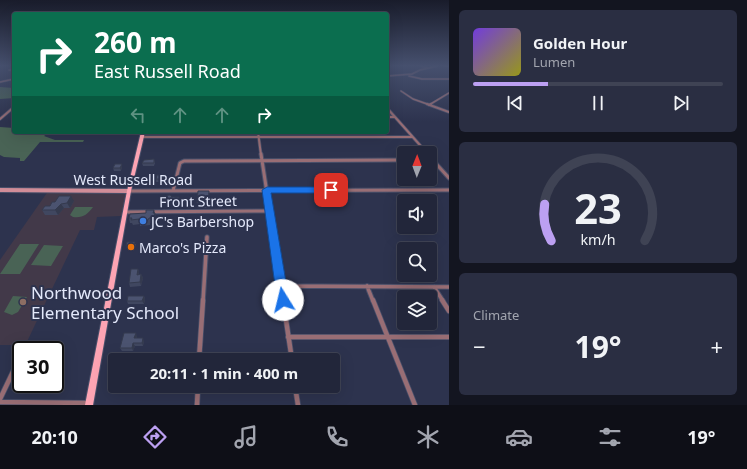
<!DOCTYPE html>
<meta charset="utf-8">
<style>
body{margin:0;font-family:"Noto Sans",sans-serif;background:#2a2e42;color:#f1f3f6;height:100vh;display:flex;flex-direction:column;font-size:15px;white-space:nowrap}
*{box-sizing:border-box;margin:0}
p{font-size:13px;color:#a2a5af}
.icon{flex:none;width:22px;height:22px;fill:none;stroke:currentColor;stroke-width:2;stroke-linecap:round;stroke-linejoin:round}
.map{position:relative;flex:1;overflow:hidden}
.details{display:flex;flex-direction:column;gap:10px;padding:10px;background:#131520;width:298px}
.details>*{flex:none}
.guide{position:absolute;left:12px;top:12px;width:377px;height:122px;border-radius:4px;box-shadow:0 4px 16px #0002,0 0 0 1px #3f4354;background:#0b6e4f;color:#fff;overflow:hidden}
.needle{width:26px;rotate:1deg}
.fabs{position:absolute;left:397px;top:146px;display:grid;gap:8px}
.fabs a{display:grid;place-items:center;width:40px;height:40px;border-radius:4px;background:#22263a;box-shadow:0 4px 16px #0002,0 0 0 1px #3f4354;font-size:20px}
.speed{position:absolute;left:12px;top:341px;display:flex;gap:8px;font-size:20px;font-weight:700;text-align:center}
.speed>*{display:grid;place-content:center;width:52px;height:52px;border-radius:50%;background:#22263a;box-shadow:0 4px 16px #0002,0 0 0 1px #3f4354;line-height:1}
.speed .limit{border:2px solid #111;border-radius:6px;background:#fff;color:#111}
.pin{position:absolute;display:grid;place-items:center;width:34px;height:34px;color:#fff;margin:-17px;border-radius:8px;box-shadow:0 2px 6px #0006}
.me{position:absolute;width:44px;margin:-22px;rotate:351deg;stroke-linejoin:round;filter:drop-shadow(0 0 3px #0008)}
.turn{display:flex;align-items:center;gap:14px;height:84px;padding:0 16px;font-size:18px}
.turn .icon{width:52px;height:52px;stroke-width:2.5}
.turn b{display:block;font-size:28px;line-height:34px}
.lanes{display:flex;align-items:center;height:38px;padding:0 16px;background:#0003;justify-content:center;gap:20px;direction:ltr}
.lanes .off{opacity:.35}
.big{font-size:30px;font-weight:700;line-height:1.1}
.details .tile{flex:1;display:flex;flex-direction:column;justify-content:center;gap:6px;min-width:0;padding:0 14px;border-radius:6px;background:#2a2e42}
.details .dial{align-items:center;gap:0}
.dial svg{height:104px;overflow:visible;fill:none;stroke:#3f4354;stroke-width:7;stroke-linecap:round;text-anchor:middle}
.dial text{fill:#f1f3f6;stroke:none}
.song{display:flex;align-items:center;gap:12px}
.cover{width:48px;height:48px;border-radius:6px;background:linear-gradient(135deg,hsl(260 70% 55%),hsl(60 70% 35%))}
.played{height:4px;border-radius:2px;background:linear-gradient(90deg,#bca0f2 30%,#3f4354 30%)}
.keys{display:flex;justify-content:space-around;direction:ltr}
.heat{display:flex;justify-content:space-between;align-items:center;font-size:22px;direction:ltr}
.trip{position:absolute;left:108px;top:353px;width:232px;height:40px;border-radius:4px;background:#22263a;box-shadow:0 4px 16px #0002,0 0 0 1px #3f4354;font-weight:700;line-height:40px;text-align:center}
.menu{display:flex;height:64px;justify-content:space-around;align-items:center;background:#0e0f17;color:#a2a5af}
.menu .icon{width:28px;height:28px}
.menu .active{color:#bca0f2}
.menu b{font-size:18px;color:#f1f3f6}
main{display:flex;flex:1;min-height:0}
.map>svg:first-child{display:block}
.education{fill:#423949}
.green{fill:#496355}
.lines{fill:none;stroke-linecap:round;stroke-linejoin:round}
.minor-far4-casing{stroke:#4a506a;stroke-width:2.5}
.minor-far3-casing{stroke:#4a506a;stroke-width:3.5}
.minor-far2-casing{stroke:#4a506a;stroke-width:5}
.minor-far1-casing{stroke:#4a506a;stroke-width:5.5}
.minor-casing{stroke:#4a506a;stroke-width:6}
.secondary-casing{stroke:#4a506a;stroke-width:6}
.primary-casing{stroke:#4a506a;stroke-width:2}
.minor-far4{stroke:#996e75;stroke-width:1.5}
.minor-far3{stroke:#996e75;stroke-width:2}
.minor-far2{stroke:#996e75;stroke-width:3}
.minor-far1{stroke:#996e75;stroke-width:3.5}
.minor{stroke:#996e75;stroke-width:4.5}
.secondary{stroke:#d18d98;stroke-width:4}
.primary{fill:#fda4b3;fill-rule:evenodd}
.wall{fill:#404760}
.shaded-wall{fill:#343a4e}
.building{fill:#4b5370;stroke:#343a4e}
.route{fill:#1a73e8;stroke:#114b97}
.shop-dot{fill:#3f7fe0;stroke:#2d334e;stroke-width:1.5}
.food-dot{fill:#e8710a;stroke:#2d334e;stroke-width:1.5}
.education-dot{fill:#8d6e63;stroke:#2d334e;stroke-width:1.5}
.labels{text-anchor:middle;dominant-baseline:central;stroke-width:4;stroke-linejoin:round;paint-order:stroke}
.street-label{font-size:14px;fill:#e3e8fa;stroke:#2d334e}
.poi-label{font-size:14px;fill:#e3e8fa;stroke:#2d334e;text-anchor:start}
.near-poi-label{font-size:17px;fill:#e3e8fa;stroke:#2d334e;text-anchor:start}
</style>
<main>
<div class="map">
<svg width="449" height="405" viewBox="0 0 449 405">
<rect width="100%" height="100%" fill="#2d334e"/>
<path class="education" d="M49,190l80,1 -3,21 -5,4 -24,1 -3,13h-14l-56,118 -7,-3h-17v-85z"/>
<path class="green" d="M0,87l14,1v10l-14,1z
M0,127l14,1v4h35l-5,4 11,4h29l-1,2h-43l-16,19h-4v-3l-16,-1 -4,-2z
M75,207h18c-6,8 -10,11 -20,10l-3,-2z
M20,244h19l-19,30h-20z
M44,245l19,1 -12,20 -20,-1z
M13,296l14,1 -9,15 -6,3 -8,-3z"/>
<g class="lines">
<defs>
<path id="minor-far4" d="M421,66l7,2
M445,66h4
M9,70h5
M387,76l25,-2 8,-4 17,-4
M409,76l13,3h27
M0,82l14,-3
M401,91l12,8 17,6
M429,105l20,-12"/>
<path id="minor-far3" d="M427,104l22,8
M429,105l2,-1
M387,108l40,45
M387,117h8
M0,119l14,-12
M258,132l3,23
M142,137h270"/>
<path id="minor-far2" d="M261,154l10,65
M430,157l19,21
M129,191l320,-1
M173,191l7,-28 4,-2 220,-1
M126,212l144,-1"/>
<path id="minor-far1" d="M271,218l12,83
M281,286l168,1
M367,286l6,15
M434,287l9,14
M203,301l4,-64"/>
<path id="minor" d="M283,300l9,60
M373,300l42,105
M442,300l7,11
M288,337h161
M23,350l1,-2
M199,360l4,-60
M295,386l3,19
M0,399l21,-44
M0,402l88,1
M197,405l1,-19"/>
<path id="secondary" d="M0,190l129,1"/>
<path id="primary" d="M141,132h4l-14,59 -38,214h-8l42,-214z"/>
</defs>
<use href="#minor-far4" class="minor-far4-casing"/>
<use href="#minor-far3" class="minor-far3-casing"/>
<use href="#minor-far2" class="minor-far2-casing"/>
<use href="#minor-far1" class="minor-far1-casing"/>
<use href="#minor" class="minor-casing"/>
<use href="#secondary" class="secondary-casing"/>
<use href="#primary" class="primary-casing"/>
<use href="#minor-far4" class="minor-far4"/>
<use href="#minor-far3" class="minor-far3"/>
<use href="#minor-far2" class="minor-far2"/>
<use href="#minor-far1" class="minor-far1"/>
<use href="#minor" class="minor"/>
<use href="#secondary" class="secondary"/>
<use href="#primary" class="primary"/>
</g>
<path class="wall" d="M154,159l1,4 -1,3h-11l-1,-3z
M122,164v2l-1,5h-7l-1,-3z
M161,178l-1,4h-4v-3z
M209,195l-1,13h-11v-5z
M172,197h7v7l-18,1v-3z
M74,201l-4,7h-6l-6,7h-13l-3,-5 8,-4z
M154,210l2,8v5h-6v2l-10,1v-2l-7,1 -1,-2h-2l-1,-5 17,-5z
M136,244l-1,5h-8l-1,-3z
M138,269l1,3v2h2l2,4 -2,8 -11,1 -1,-4z
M144,296l1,3 -1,5h-16l-1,-3z
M137,336v2l7,3 -1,5h-8l-2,5h-11l-2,-3z"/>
<path class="shaded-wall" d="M122,164v2l-1,5 -1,-3z
M71,196l3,5 -4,7 -3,-5z
M61,204l3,4 -6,7 -3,-5z
M154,210l1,5v-2l1,5v5l-3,-10z
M138,269l1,3 -1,6 -1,-3z
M141,274l2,4 -2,8 -1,-4z
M144,296l1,3 -1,5 -2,-3z
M136,333l1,3 -1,5 -2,-3z
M143,338l1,3 -1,5 -1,-3z
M133,343l2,3 -2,5 -1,-3z"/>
<path class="building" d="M154,159v4h-12l2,-3z
M115,164h7l-2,4h-7z
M157,175h4l-1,4h-4z
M198,191h11l-1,12h-11z
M170,195l2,2h7l-1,3 -17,2 1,-6z
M59,196h12l-4,7 -6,1 -6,6h-13l3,-4h5l2,-4h3z
M146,210h8l-1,3h2l-1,5h-5l-1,2 -9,1v-2l-8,1 1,-2h-3l1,-4 16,-1z
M127,242h8l-1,4h-8z
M131,269h7l-1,6 4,-1 -1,8 -11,1z
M128,296h16l-2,5h-15z
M124,333h12l-2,5h9l-1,5h-9l-1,5h-12z"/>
<linearGradient id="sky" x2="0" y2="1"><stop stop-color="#191c2b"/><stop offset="0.54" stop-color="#46506e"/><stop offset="1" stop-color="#46506e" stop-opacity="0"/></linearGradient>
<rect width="449" height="122" fill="url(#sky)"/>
<path class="route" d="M267,187h64l4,3 -4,3h-60l18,107 -2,5 -4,1 -5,-1 -1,-5 -15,-110z"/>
<circle class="shop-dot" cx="143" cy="221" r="4"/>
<circle class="food-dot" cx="131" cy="247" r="4"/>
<circle class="education-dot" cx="23" cy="302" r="4"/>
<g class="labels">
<g class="street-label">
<text x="133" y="179">West Russell Road</text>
<text transform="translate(198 201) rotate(-1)">Front Street</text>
</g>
<g class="poi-label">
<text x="151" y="221">JC's Barbershop</text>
<text x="139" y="247">Marco's Pizza</text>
</g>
<g class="near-poi-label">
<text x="31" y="292">Northwood<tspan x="31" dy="20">Elementary School</tspan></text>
</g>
</g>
</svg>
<div class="fabs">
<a><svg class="needle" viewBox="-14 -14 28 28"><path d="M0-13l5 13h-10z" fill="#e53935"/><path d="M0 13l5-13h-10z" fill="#a2a5af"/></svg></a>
<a><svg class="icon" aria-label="sound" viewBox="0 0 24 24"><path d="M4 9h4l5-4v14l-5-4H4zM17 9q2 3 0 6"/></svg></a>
<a><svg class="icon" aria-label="search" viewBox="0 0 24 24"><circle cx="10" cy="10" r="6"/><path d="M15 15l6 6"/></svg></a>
<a><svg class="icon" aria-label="layers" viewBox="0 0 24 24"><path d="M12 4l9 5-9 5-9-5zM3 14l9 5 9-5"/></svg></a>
</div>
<div class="speed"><div class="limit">30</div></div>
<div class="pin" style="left:331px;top:190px;background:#d93025"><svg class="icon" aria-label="arrive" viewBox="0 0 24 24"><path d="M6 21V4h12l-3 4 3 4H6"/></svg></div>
<svg class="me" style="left:283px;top:300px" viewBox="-20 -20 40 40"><circle r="19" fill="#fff"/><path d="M0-13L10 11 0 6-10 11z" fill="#1a73e8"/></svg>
<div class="trip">20:11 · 1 min · 400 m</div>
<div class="guide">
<div class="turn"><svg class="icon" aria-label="right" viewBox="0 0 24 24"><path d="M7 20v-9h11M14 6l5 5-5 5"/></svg><div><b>260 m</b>East Russell Road</div></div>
<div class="lanes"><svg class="icon off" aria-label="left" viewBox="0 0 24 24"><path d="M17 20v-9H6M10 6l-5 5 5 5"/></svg><svg class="icon off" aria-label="ahead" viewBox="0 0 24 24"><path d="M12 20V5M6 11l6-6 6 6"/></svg><svg class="icon off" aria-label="ahead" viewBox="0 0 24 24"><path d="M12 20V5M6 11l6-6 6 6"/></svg><svg class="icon" aria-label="right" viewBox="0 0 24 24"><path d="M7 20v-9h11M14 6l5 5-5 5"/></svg></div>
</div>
</div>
<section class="details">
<div class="tile">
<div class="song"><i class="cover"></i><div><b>Golden Hour</b><p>Lumen</p></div></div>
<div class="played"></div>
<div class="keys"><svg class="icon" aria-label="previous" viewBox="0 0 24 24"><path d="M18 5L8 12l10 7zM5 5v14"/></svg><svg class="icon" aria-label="pause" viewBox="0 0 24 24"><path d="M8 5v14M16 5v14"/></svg><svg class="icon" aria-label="next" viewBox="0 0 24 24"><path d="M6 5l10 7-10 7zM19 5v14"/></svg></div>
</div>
<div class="tile dial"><svg viewBox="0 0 100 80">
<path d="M14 69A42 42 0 1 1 86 69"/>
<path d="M14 69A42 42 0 0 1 9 41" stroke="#bca0f2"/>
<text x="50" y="56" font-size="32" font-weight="700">23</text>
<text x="50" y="72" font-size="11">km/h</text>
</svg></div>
<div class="tile"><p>Climate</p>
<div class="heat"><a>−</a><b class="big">19°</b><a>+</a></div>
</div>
</section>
</main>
<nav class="menu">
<b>20:10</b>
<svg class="icon active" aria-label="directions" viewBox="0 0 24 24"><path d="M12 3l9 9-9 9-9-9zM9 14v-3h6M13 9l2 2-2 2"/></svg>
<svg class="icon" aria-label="music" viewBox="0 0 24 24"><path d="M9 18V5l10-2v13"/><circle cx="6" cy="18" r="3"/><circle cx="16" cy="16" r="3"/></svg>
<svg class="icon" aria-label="phone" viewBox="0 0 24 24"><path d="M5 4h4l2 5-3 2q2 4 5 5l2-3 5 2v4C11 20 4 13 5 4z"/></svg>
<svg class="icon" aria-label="climate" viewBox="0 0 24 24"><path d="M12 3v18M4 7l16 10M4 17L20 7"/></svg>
<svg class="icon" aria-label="car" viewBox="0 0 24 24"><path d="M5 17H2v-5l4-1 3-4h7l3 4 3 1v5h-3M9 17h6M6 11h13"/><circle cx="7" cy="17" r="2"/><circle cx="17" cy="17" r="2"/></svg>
<svg class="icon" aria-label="filters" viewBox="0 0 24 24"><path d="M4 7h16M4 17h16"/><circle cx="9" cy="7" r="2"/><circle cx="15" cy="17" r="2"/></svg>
<b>19°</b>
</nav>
